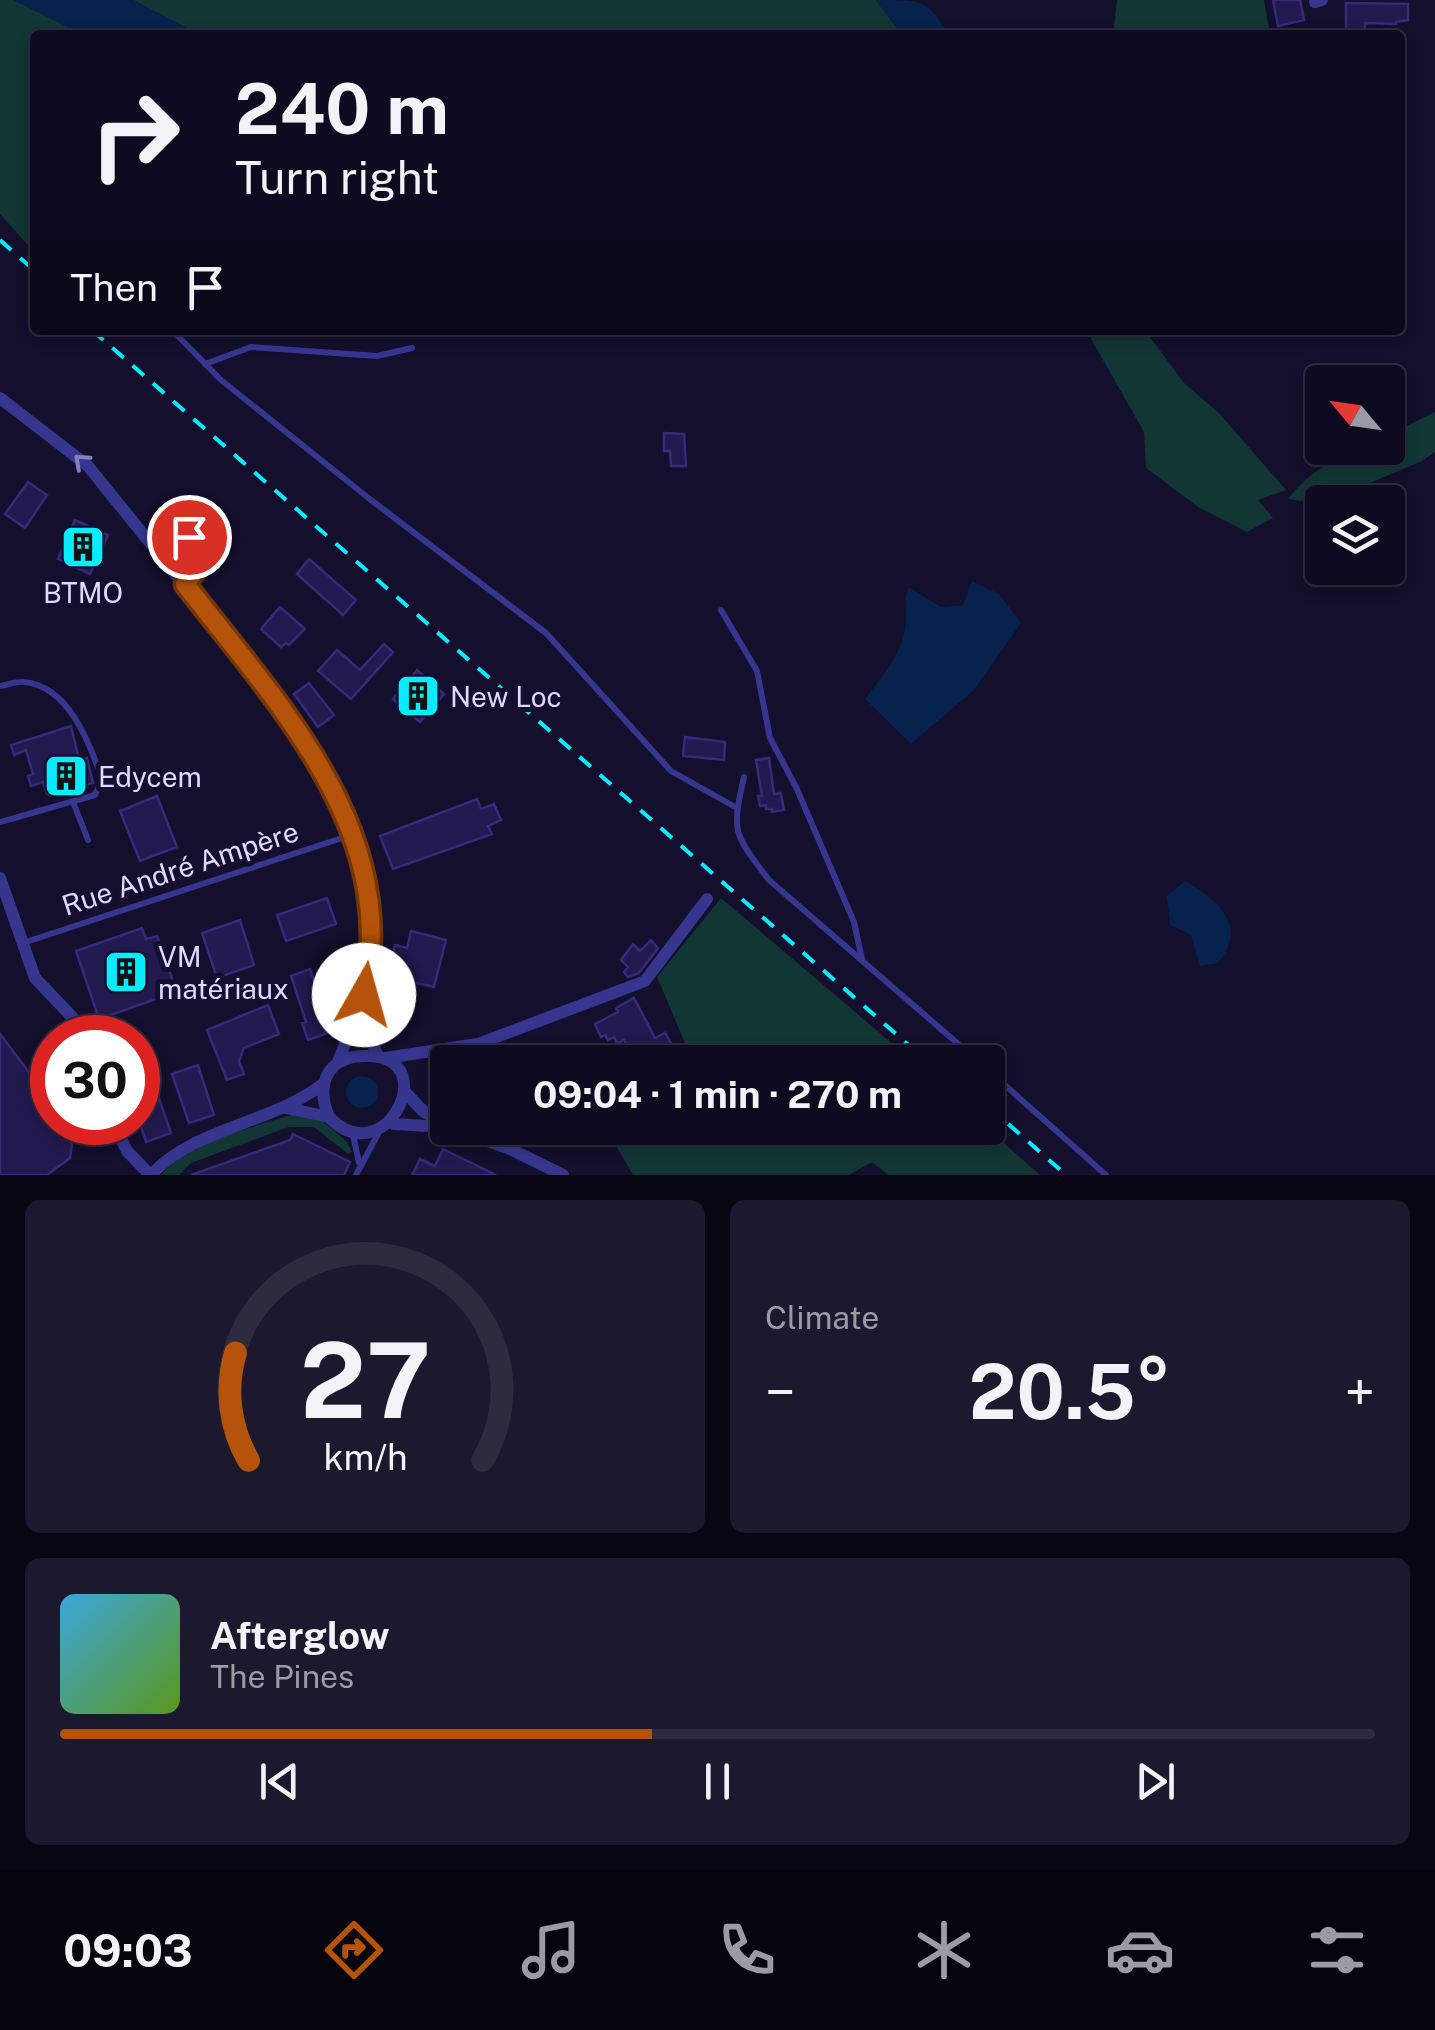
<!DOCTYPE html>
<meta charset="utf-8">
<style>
body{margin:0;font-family:"Public Sans",sans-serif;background:#1c192e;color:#f1f3f6;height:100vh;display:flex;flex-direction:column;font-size:38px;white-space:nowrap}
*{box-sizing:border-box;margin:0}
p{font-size:32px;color:#9b9ba5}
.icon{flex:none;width:55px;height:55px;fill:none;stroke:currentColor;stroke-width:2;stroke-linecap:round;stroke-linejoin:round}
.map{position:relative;height:1175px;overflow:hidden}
.panel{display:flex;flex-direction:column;gap:25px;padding:25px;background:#080612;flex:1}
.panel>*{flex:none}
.top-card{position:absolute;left:30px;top:30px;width:1375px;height:305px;border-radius:10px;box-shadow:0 5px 15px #0003,0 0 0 2px #2e2b3f;background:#0e0b21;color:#f1f3f6;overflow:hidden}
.needle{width:65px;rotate:299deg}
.controls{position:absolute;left:1305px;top:365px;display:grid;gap:20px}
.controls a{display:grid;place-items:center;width:100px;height:100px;border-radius:10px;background:#0e0b21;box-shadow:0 5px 15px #0003,0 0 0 2px #2e2b3f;font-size:50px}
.speed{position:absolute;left:30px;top:1015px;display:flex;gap:20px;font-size:50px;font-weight:700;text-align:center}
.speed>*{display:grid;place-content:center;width:130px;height:130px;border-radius:50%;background:#0e0b21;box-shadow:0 5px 15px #0003,0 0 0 2px #2e2b3f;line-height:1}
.speed .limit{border:15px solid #d22;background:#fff;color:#111}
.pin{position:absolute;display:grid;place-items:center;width:85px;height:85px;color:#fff;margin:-42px;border:5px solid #fff;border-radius:50%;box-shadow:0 2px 10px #0007}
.me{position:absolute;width:110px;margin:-55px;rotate:7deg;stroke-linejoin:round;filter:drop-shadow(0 0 8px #0008)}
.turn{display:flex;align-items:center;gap:35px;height:210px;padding:0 40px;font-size:45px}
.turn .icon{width:130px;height:130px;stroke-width:2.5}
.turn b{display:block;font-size:70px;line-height:85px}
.then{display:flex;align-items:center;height:95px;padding:0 40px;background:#0003;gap:20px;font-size:38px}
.big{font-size:75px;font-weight:700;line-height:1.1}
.panel .tile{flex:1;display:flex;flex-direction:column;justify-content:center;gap:15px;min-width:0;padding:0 35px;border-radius:15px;background:#1c192e}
.panel .dial{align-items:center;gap:0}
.dial svg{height:260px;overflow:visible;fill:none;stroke:#2e2b3f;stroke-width:7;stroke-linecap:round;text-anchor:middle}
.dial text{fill:#f1f3f6;stroke:none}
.song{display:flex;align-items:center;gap:30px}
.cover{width:120px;height:120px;border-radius:15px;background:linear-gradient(135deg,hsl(200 70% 55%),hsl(90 70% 35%))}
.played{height:10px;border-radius:5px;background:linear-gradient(90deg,#b45309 45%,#2e2b3f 45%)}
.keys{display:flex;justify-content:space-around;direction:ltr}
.heat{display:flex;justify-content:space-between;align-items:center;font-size:55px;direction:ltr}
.panel .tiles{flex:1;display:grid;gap:25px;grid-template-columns:1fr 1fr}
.tile:last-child{grid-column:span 2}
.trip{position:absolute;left:430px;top:1045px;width:575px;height:100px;border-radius:10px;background:#0e0b21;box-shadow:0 5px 15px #0003,0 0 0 2px #2e2b3f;font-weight:700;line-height:100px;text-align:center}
.dock{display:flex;height:160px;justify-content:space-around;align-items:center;background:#06040d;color:#9b9ba5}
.dock .icon{width:70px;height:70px}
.dock .on{color:#b45309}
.dock b{font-size:45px;color:#f1f3f6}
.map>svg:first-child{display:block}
.green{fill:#113634}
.water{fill:#06224d}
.building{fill:#22194e;stroke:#37297c;stroke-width:2.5}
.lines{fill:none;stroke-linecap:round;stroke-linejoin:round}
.service{stroke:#37368f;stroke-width:6}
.minor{stroke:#37368f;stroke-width:12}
.rail{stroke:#05edff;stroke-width:4;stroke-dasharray:15 12;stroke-linecap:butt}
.oneway{stroke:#827fc1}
.route-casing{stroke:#753606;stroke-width:25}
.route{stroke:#b45309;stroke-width:18}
.labels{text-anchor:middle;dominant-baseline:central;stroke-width:10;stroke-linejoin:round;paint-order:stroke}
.poi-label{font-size:28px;fill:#ddd9ff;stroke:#130f2c;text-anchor:start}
.street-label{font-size:28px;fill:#ddd9ff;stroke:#130f2c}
</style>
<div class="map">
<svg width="1435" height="1175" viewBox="0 0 1435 1175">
<rect width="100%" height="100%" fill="#130f2c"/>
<path class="green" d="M0,0h41l73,35h-79v218l-35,-39z
M133,0h743l26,35h-702z
M1117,0h147l5,29 -5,6h-151z
M1086,330h49l12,3 37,50 35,30 67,77 -28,10 15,18 -26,14 -49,-25 -52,-39 -2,-36z
M1435,412v40l-13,9 -102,43 -32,-5c25,-32 59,-51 100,-51v-13z
M721,898l193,164h-221l-36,-85z
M295,1114l22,2 29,25 6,11 -4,2 -34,-27h-25l-98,36 -12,12h-18c27,-32 94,-49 134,-61z
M629,1128h358l53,47h-152l-16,-13 -23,13h-216l-21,-36z"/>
<path class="water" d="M13,0h120l67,35h-117z
M876,0c50,0 50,0 74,35h-47z
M972,581l27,13 22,29 -47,67 -63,54 -46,-45c19,-25 40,-48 41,-80 1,-13 -3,-20 3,-32l32,20 22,-2z
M1185,881c33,19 64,45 33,82l-18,3 -9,-31 -21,-10 -3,-29z
M346 1092a16 16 0 1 1 32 0a16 16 0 1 1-32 0Z"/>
<path class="building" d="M1273,0h27l4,20 -26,6z
M1346,3l62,1v16l-12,2v2l-31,-1v7h-19z
M664,433l20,1 2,32h-15l-1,-15h-6z
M28,482l19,13 -22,33 -20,-14z
M75,520l33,15 -18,39 -32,-15z
M309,559l47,41 -13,15 -46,-41z
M280,607l25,22 -16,16 -3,-2 -5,4 -20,-18z
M384,644l9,8 -42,47 -33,-28 19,-21 23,20z
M417,670l27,24 -24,28 -27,-23z
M309,683l25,32 -16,12 -24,-33z
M71,726l8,34 8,-2 6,25 -42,13 -4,-2 -4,-12 -12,4 -3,-10 5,-2 -7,-24 -12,5 -3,-10z
M685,737l40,5 -1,18 -41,-4z
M769,758l5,36 7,-1 3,17 -12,2v-3h-6v-4l-6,1 -2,-10h4l-6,-36z
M157,796l20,51 -37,14 -20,-50z
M477,799l4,10 13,-5 7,16 -13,6 4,8 -99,35 -13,-33z
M327,898l9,26 -50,17 -9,-26z
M240,920l14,45 -37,13 -15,-45z
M142,928l4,11 11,-3 16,45 -11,4 3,11 -66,23 -23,-68z
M411,931l35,9 -12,47 -35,-8 2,-8 -12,-3 6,-23 12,3z
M651,940l7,8 -19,25 -11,4 -4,-5 4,-5 -7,-7 12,-16 7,7z
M310,969l21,63 -23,8 -6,-17 4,-1 -15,-46z
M634,998l21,40 10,-5 15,26 -6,3h-37l-13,-22 -7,3 -3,-6 -6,3 -3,-5 -4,2 -6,-13 23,-12 -2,-4z
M268,1005l11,29 -35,14 -5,13 5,13 -17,6 -20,-50z
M0,1034l52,69 -6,7 26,34 -2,14 -23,17h-47z
M138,1038l33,95 -25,9 -8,-25z
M198,1065l16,50 -25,8 -17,-49z
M293,1134l57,28 -6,13h-153l99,-35z
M443,1149l53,26h-84l8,-16 15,7z"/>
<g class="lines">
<path class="service" d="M172,330l49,50 150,120 175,133 125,138 66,37
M205,364l46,-17 126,9 35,-8
M165,559v-14c15,-10 22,-10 36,1l-2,19 -13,18
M721,610l36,61 13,67 26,49 58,135 8,37
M0,686c7,-1 17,-5 24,-4 45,4 66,62 78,97l-7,16 -95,27
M744,777c-13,56 -10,57 25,103l210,182
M73,802l15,38
M23,943l325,-107
M988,1070l118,105
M353,1135l6,28
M356,1175l22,-41"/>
<path class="minor" d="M1315,2l7,-2
M0,398l88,68 189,234 48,72 33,85 11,59 2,30 -7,49 -26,67
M0,878l35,100 39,41 11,19
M365,1001l2,31 11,24
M385,1058l93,-14 167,-63 62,-82
M405,1092l18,19 25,16
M286,1108l43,9c55,58 114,-58 41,-61 -40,-2 -56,25 -41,61
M113,1122l14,29 23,24
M394,1124l51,3
M450,1128l58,20 55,27
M151,1175c44,-48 120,-51 172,-91"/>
<path class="rail" d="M0,240l35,31
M92,330l836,732
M988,1106l78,69"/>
</g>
<defs><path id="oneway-chevron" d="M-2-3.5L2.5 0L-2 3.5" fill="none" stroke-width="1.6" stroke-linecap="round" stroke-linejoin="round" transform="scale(2.5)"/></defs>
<use class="oneway" href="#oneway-chevron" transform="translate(81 461) rotate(-138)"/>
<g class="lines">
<defs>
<path id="route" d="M189,537l12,9 -1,19 -15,19c91,118 217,247 179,411"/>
</defs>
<use href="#route" class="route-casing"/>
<use href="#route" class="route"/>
</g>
<defs>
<symbol id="building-square" viewBox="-11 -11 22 22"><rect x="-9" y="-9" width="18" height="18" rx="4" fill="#05edff" stroke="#130f2c"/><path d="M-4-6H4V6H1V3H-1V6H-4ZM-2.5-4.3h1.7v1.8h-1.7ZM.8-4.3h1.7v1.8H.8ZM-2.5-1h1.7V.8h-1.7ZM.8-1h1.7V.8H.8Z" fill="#111"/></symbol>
</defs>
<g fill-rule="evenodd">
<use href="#building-square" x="58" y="522" width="50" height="50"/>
<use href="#building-square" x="393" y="671" width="50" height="50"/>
<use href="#building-square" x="41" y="751" width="50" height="50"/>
<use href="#building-square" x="101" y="947" width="50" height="50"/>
</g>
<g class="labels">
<g class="poi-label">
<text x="83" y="592" text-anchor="middle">BTMO</text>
<text x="450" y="696">New Loc</text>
<text x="98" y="776">Edycem</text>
<text x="158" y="956">VM<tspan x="158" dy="32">matériaux</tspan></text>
</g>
<g class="street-label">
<text transform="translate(180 868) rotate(-18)">Rue André Ampère</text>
</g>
</g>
</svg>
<div class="controls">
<a><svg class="needle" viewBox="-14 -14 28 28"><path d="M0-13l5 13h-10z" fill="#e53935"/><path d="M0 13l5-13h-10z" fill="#9b9ba5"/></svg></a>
<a><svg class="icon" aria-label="layers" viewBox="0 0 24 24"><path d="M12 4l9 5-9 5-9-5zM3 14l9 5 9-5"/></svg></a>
</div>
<div class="speed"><div class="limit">30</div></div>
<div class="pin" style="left:189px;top:537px;background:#d93025"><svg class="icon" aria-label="arrive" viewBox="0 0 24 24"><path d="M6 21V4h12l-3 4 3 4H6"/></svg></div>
<svg class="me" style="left:364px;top:995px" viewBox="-20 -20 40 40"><circle r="19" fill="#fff"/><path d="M0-13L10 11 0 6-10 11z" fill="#b45309"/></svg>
<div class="trip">09:04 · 1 min · 270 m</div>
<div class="top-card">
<div class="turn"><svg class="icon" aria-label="right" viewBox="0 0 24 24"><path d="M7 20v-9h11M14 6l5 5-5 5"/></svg><div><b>240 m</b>Turn right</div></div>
<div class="then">Then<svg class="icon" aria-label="arrive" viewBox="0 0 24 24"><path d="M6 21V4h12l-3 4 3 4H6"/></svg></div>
</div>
</div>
<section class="panel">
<div class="tiles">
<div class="tile dial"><svg viewBox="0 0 100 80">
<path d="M14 69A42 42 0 1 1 86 69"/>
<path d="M14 69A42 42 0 0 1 10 36" stroke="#b45309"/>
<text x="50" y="56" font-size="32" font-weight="700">27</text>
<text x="50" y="72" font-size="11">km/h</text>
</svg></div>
<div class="tile"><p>Climate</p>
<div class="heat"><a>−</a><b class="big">20.5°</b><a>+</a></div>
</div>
<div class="tile">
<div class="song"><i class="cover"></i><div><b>Afterglow</b><p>The Pines</p></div></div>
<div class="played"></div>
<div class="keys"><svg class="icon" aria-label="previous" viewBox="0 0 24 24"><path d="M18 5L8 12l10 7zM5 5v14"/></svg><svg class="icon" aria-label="pause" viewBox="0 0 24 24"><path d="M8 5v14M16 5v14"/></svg><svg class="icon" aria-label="next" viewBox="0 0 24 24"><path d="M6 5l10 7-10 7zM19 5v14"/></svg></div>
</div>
</div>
</section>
<nav class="dock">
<b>09:03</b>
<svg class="icon on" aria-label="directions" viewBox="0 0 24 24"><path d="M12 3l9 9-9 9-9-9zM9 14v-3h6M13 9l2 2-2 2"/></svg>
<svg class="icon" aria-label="music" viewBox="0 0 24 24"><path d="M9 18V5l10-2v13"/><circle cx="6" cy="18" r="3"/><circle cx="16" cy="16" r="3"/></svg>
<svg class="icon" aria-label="phone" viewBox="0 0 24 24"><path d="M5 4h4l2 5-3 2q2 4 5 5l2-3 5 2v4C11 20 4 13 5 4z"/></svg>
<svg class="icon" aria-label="climate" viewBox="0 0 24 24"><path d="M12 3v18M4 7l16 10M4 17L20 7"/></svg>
<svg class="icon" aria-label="car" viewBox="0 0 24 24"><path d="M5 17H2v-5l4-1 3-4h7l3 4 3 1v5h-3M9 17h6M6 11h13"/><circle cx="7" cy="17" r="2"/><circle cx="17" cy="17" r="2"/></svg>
<svg class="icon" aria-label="filters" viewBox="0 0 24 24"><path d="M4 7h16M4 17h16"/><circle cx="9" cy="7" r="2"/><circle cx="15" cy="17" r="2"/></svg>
</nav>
